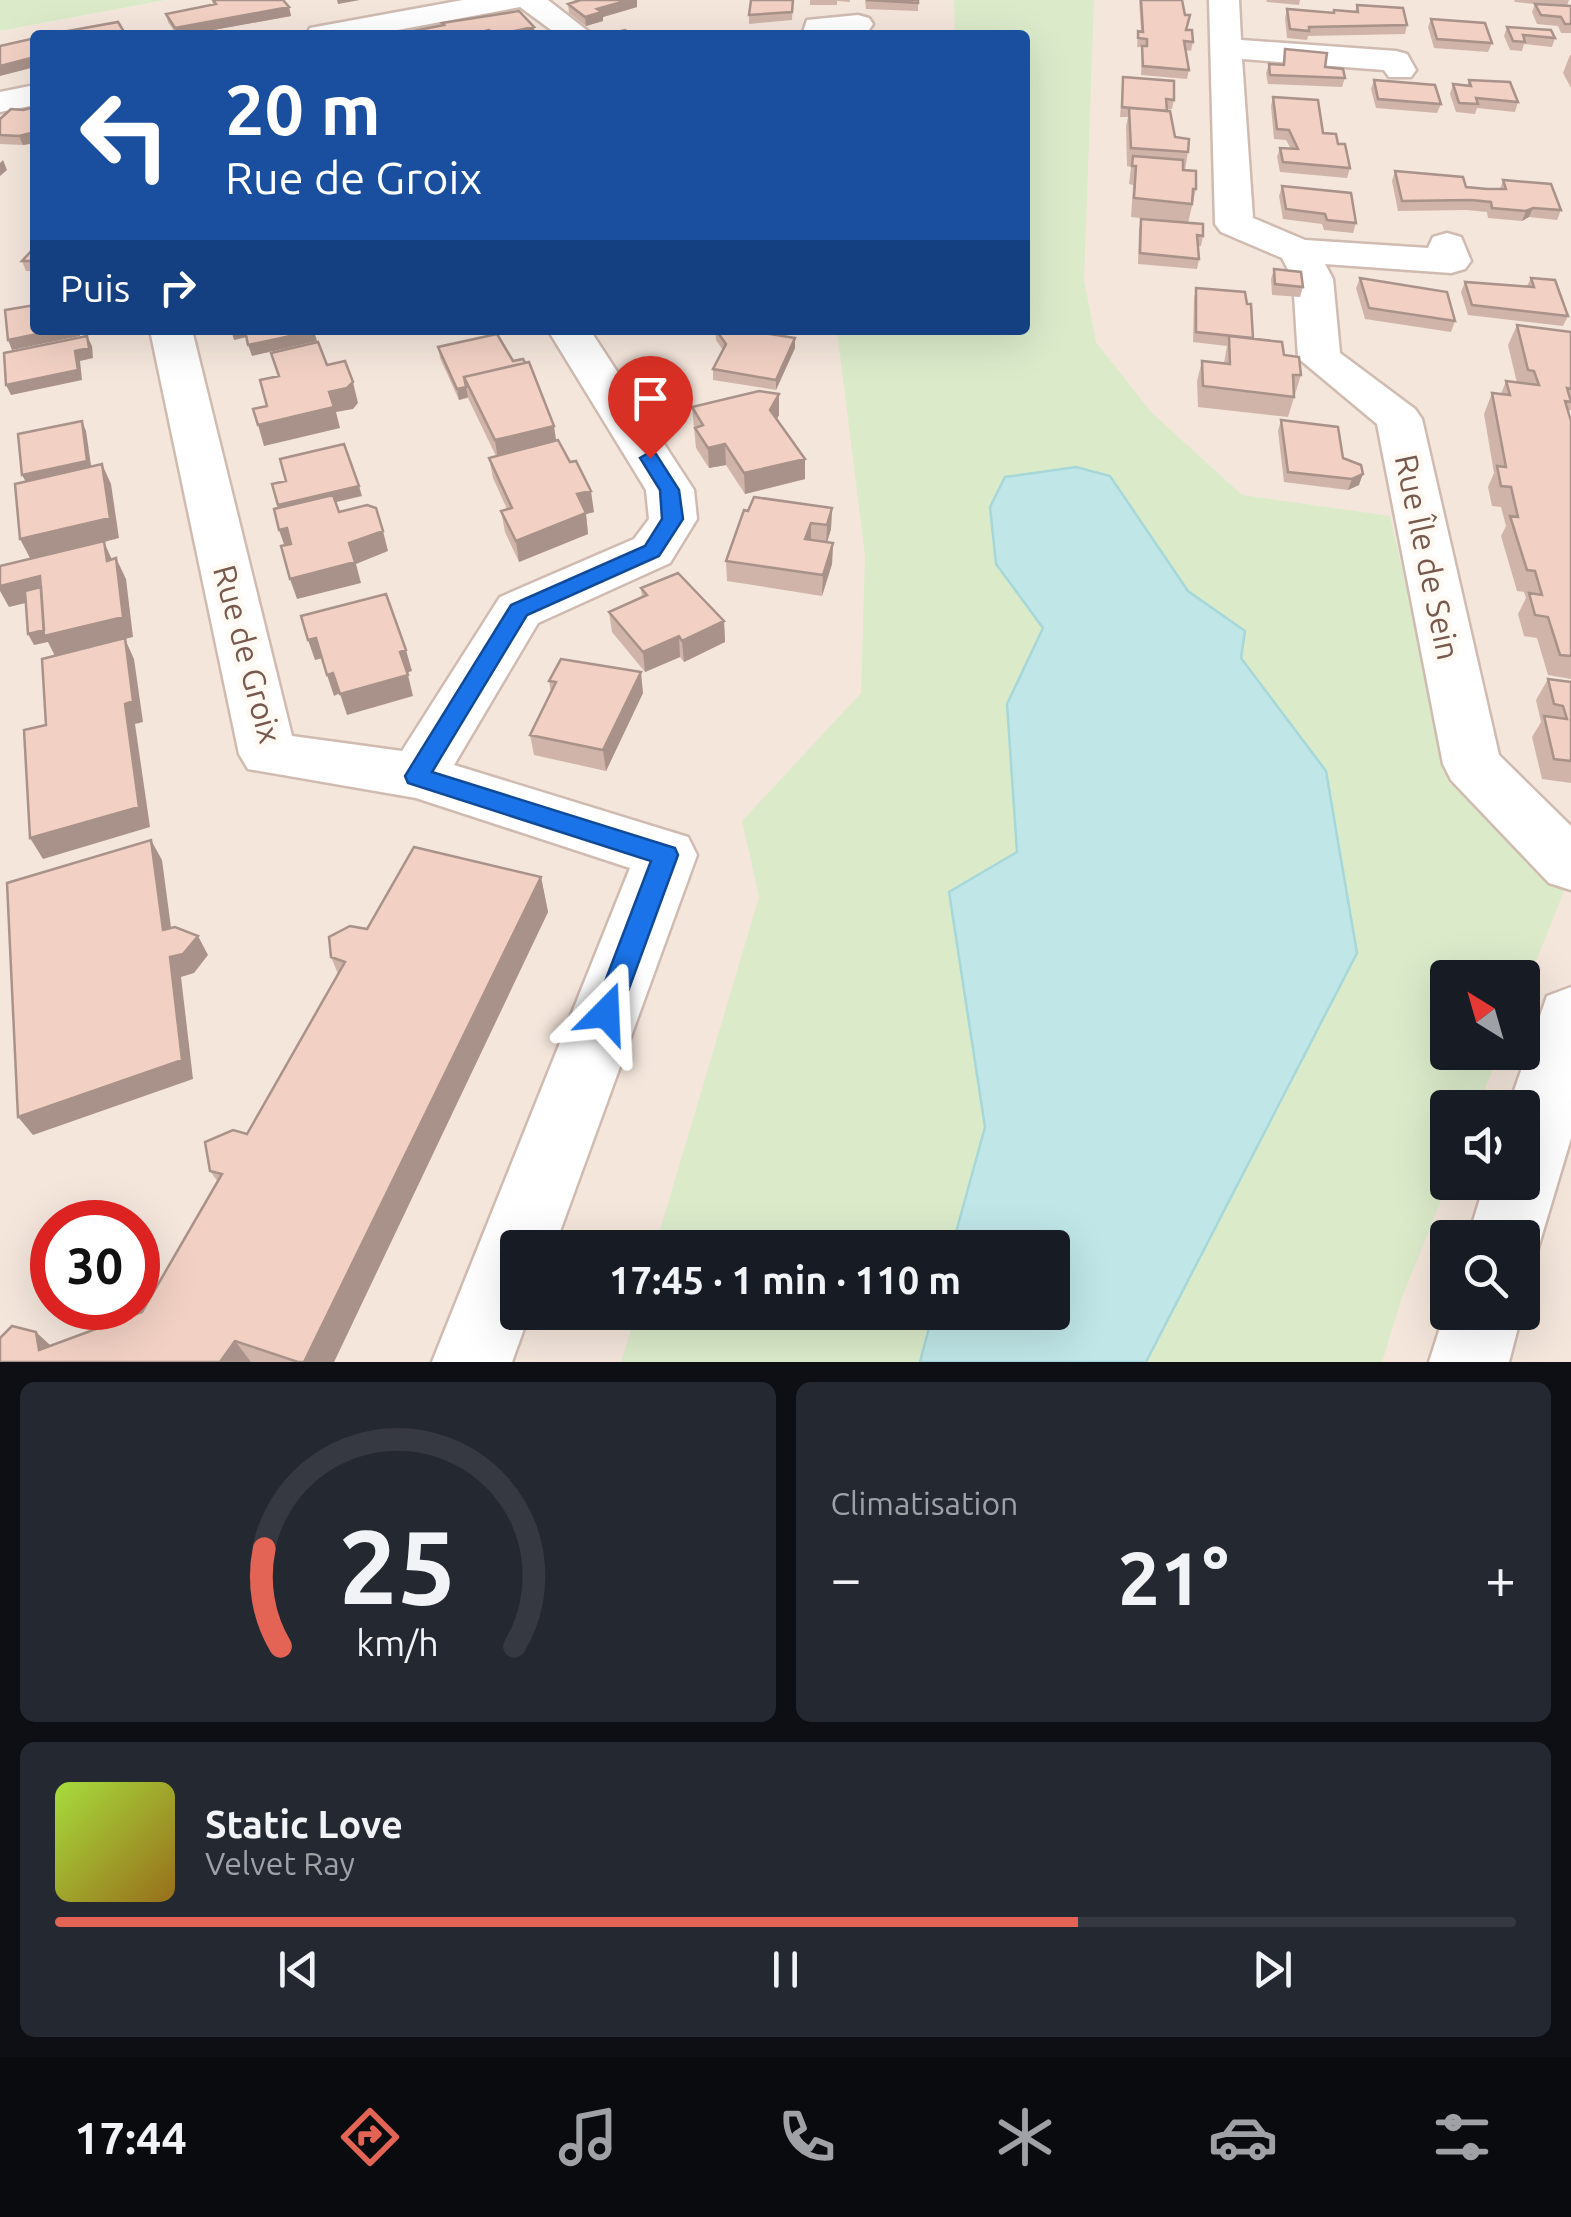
<!DOCTYPE html>
<html lang="fr">
<meta charset="utf-8">
<style>
body{margin:0;font-family:Ubuntu,sans-serif;background:#242831;color:#f1f3f6;height:100vh;display:flex;flex-direction:column;font-size:38px;white-space:nowrap}
*{box-sizing:border-box;margin:0}
p{font-size:32px;color:#9ea1a6}
.icon{flex:none;width:55px;height:55px;fill:none;stroke:currentColor;stroke-width:2;stroke-linecap:round;stroke-linejoin:round}
.map{position:relative;height:1362px;overflow:hidden}
.drawer{display:flex;flex-direction:column;gap:20px;padding:20px;background:#0d0f14;flex:1}
.drawer>*{flex:none}
.hud{position:absolute;left:30px;top:30px;width:1000px;height:305px;border-radius:10px;box-shadow:0 10px 40px #0002;background:#1a4fa0;color:#fff;overflow:hidden}
.needle{width:65px;rotate:323deg}
.buttons{position:absolute;left:1430px;top:960px;display:grid;gap:20px}
.buttons a{display:grid;place-items:center;width:110px;height:110px;border-radius:10px;background:#171b24;box-shadow:0 10px 40px #0002;font-size:50px}
.speed{position:absolute;left:30px;top:1200px;display:flex;gap:20px;font-size:50px;font-weight:700;text-align:center}
.speed>*{display:grid;place-content:center;width:130px;height:130px;border-radius:50%;background:#171b24;box-shadow:0 10px 40px #0002;line-height:1}
.speed .limit{border:15px solid #d22;background:#fff;color:#111}
.pin{position:absolute;display:grid;place-items:center;width:85px;height:85px;color:#fff;margin:-102px -42px;border-radius:50% 50% 50% 0;rotate:-45deg;box-shadow:0 0 10px #0007}
.pin .icon{rotate:45deg}
.me{position:absolute;width:110px;margin:-55px;rotate:21deg;stroke-linejoin:round;filter:drop-shadow(0 0 8px #0008)}
.turn{display:flex;align-items:center;gap:35px;height:210px;padding:0 30px;font-size:45px}
.turn .icon{width:130px;height:130px;stroke-width:2.5}
.turn b{display:block;font-size:70px;line-height:85px}
.then{display:flex;align-items:center;height:95px;padding:0 30px;background:#0003;gap:20px;font-size:38px}
.big{font-size:75px;font-weight:600;line-height:1.1}
.drawer .tile{flex:1;display:flex;flex-direction:column;justify-content:center;gap:15px;min-width:0;padding:0 35px;border-radius:15px;background:#242831}
.drawer .dial{align-items:center;gap:0}
.dial svg{height:260px;overflow:visible;fill:none;stroke:#363941;stroke-width:7;stroke-linecap:round;text-anchor:middle}
.dial text{fill:#f1f3f6;stroke:none}
.song{display:flex;align-items:center;gap:30px}
.cover{width:120px;height:120px;border-radius:15px;background:linear-gradient(135deg,hsl(80 70% 55%),hsl(40 70% 35%))}
.played{height:10px;border-radius:5px;background:linear-gradient(90deg,#e36455 70%,#363941 70%)}
.keys{display:flex;justify-content:space-around;direction:ltr}
.heat{display:flex;justify-content:space-between;align-items:center;font-size:55px;direction:ltr}
.drawer .tiles{flex:1;display:grid;gap:20px;grid-template-columns:1fr 1fr}
.tile:last-child{grid-column:span 2}
.trip{position:absolute;left:500px;top:1230px;width:570px;height:100px;border-radius:10px;background:#171b24;box-shadow:0 10px 40px #0002;font-weight:600;line-height:100px;text-align:center}
.tabs{display:flex;height:160px;justify-content:space-around;align-items:center;background:#090b0e;color:#9ea1a6}
.tabs .icon{width:70px;height:70px}
.tabs .current{color:#e36455}
.tabs b{font-size:45px;color:#f1f3f6}
.map>svg:first-child{display:block}
.residential{fill:#f4e6db;fill-rule:evenodd}
.green{fill:#dbebca}
.water{fill:#c0e6e7;stroke:#a6d7d9;stroke-width:2.5}
.lines{fill:none;stroke-linecap:round;stroke-linejoin:round}
.minor-casing{stroke:#d0bbb1;stroke-width:5}
.minor{fill:#fff;fill-rule:evenodd}
.wall{fill:#d0b4a9}
.shaded-wall{fill:#a99289}
.building{fill:#f2d1c4;stroke:#a99289;stroke-width:2.5}
.route{fill:#1a73e8;stroke:#114b97;stroke-width:2.5}
.labels{text-anchor:middle;dominant-baseline:central;stroke-width:10;stroke-linejoin:round;paint-order:stroke}
.street-label{font-size:32px;fill:#79594e;stroke:#fff9f3}
</style>
<div class="map">
<svg width="1571" height="1362" viewBox="0 0 1571 1362">
<rect width="100%" height="100%" fill="#fdf4ec"/>
<path class="residential" d="M166,0h1405v1362h-1571v-1331zM35,35h990v295h-990zM1448,978h74v74h-74zM1448,1108h74v74h-74zM52,1222h86v86h-86zM1448,1238h74v74h-74zM518,1248h534v64h-534z"/>
<path class="green" d="M0,0h166l-166,31z
M954,0h140l-10,280 12,62 55,70 91,83 148,21 59,257 115,118 -41,103 -1,-16h-74v74l51,1 -21,54 -30,1v75l-47,117 -19,62h-761l15,-49 416,-1v-64l-397,-1 104,-350 -17,-76 119,-128 4,-138 -28,-225h188v-295h-70z"/>
<path class="water" d="M1076,467l34,9 78,115 57,40 -4,27 85,113 31,182 -211,409h-226l13,-49 119,-1v-64l-100,-1 33,-120 -36,-235 68,-40 -10,-148 36,-76 -47,-64 -6,-57 15,-30z"/>
<g class="lines">
<defs>
<path id="minor" d="M463,0h85l45,35h-35l-38,-28 -149,28h-65l4,-7 11,-2z
M1209,0h30l2,40 155,11 11,3 9,16 -5,7h-22l-5,-7 -142,-11 11,159 52,22 123,8 5,-11 14,-4 14,4 10,24 -6,8 -14,4 -126,-9 8,15 7,74 75,56 7,10 77,336 72,71v64l-22,-7 -98,-103 -8,-16 -66,-340 -79,-66 -5,-79 -11,-21 -61,-26 -6,-8z
M858,15l11,3 4,6 -4,6 -67,5 5,-15z
M35,85v20l-35,7v-20z
M150,330h42l100,406 110,15 98,-154 134,-58 15,-20 -3,-29 -98,-160h42l104,160 3,29 -27,44 -132,60 -84,142 234,72 9,18 -143,393h-36v64h12l-18,50h-80l198,-494 -214,-70 -168,-29 -9,-15z
M1571,987v151l-38,127 -11,4v-31h-54l17,-56h37v-74h-14l39,-112z
M1448,1303v9h74l-13,50h-80z"/>
</defs>
<use href="#minor" class="minor-casing"/>
<use href="#minor" class="minor"/>
</g>
<path class="wall" d="M212,0l77,7 2,9 -105,19h-9l-9,-13 -2,-8 47,-9z
M574,0h63v7l-34,10v4l-17,5 -17,-13 -1,-9 6,-1z
M793,0l-1,20 -43,4v-9z
M810,0h40v2l-13,-1v4h-27z
M865,0h53v11l-52,-2z
M1139,0h43l4,30 7,12 -2,9 -6,-1 4,20 -2,9 -46,-4 1,-28h-5l1,-16h3z
M1266,0h34l-1,5 -32,-3z
M1514,0h55l-2,6h4v27h-10l-3,-7 -21,-2 -5,-12 3,-8 -20,-2z
M1357,5l50,20 -2,9 -97,2 -1,4 -20,-2 -2,-20 2,-9 46,4 1,-3 21,2z
M1431,19l61,24 -4,9 -54,-4 -6,-21z
M1507,27l48,11 -3,9 -28,-3 -2,7 -12,-1 -6,-14z
M1285,49l60,29 -3,9 -74,-3 -2,-11 3,-9 13,1z
M1570,55h1v33l-8,-15z
M1123,77l51,23 -2,9h-5l8,28 13,15 -3,18 11,19 -8,34 -57,-6 2,-32 -4,-1 2,-17 -4,-1 -1,-40 2,-9h-8z
M1374,80l67,24 -4,9 -61,-5 -5,-19z
M1469,80l49,22 -3,10 -38,-4 -2,6 -19,-2 -6,-18 3,-10 14,2z
M1273,97l65,47 12,24 -3,10 -67,-6 -3,-15 3,-9 11,1 -5,-9 -12,-1 -3,-33z
M35,107v36l-12,2 -23,-1v-25z
M1395,171l71,16 21,2h13l3,-9 58,30 -4,10 -28,-3 -7,4 -34,-3 -1,-6 -20,-2 -69,1 -6,-30z
M1282,186l74,37 -3,10 -29,-3 -2,-6 -39,-5 -4,-23z
M1141,219l62,17 -2,10h-3l1,13 -2,10 -59,-5 1,-35z
M35,247v24h-9l-4,-10z
M1274,269l29,18 -3,10 -28,-2 -1,-16z
M1360,278l95,43 -4,11 -86,-13 -9,-31z
M1531,278l37,38 -5,10 -95,-11 -7,-23 4,-10 62,4z
M1196,288l57,51 31,16 17,20 -13,42 -90,-10 -1,-26 5,-20 22,2 3,-17 -34,-4 1,-44z
M1517,325l54,7v78l-3,1 3,10v258l-23,-4 -11,-37 -13,-2 -6,-22 8,-16 -2,-6 -7,-1 -16,-55 5,-10 -5,-19 -9,-1 -4,-19 6,-14 -10,-59 8,-21 9,1 5,-13 11,2 -9,-38z
M715,330l80,8v10l-19,42 -63,-10v-11l10,-19 -7,-10z
M438,347l118,94 38,71 -8,2 2,20 -69,28 -14,-30 -4,-21 6,-2 -14,-31 -4,-20 7,-2 -28,-58 -9,2 -19,-42z
M779,394v21l-2,4 28,60 -60,15 -19,-29 -17,3 -13,-20 -4,-41z
M1281,420l62,38 16,27 -11,5 -64,-8 -6,-51z
M832,508l-1,21 -4,13 6,1 -1,21 -10,32 -95,-15 -1,-20 22,-50z
M641,588l83,33 1,21 -41,20 -4,-5 -35,15 -33,-40 -3,-20 33,-15z
M1548,679l23,3v101l-29,-4 -10,-42 9,-15 -5,-22z
M549,681l94,12 -37,78 -72,-16 -4,-20 21,-43z
M541,877l7,35 -214,450h-334l51,-16 91,-34 76,-130 -8,-11 37,-37 91,-160 -7,-17 36,-28z"/>
<path class="shaded-wall" d="M337,0h23l-22,4z
M629,0h8v7l-34,10v4l-17,5 -1,-9 12,-8z
M289,7l2,9 -105,19h-8l-3,-7z
M534,27l1,8h-41z
M35,57v10l-35,9v-10z
M35,132v11l-12,2 -4,-9z
M3,160l4,10 -7,6v-13z
M1533,208l-4,9 -7,4 4,-10z
M57,330h23v6l-68,14 -4,-10z
M231,330h14l2,7 -13,3z
M314,331l3,10 -65,15 -4,-11z
M87,336l5,10 1,12 -13,3 2,19 -71,15 -5,-10 69,-34z
M795,338v10l-19,42v-10z
M353,382l5,21 -5,6 -17,3 4,16 -76,18 -6,-21z
M466,387l2,10 -9,3 -2,-11z
M779,394v21l-9,16v-21z
M82,421l4,10 6,41 -64,14 -6,-11z
M554,426l3,20 -59,14 -3,-20z
M725,444l1,21 -17,3 -1,-20z
M805,459v20l-60,15 -1,-21z
M102,464l9,20 8,54 -15,4 9,20 -82,-2 -11,-21z
M1363,474l-4,11 -11,5 4,-11z
M359,486l3,10 -81,19 -3,-10z
M591,491l3,21 -8,2 2,20 -69,28 -3,-21 61,-47z
M832,508l-1,21 -5,17 1,-21z
M811,523v20l-6,-4z
M287,528l7,21 -8,1 -7,-20z
M383,531l5,20 -32,13 5,19 -64,16 -7,-20 59,-36z
M833,543l-1,21 -10,32 1,-21z
M116,558l10,21 7,58 -8,2 9,20 9,63 -8,2 15,103 -107,32 -13,-21 25,-182 -7,-14 -14,3 -6,-11 18,-36 -37,9 -9,-16v-5z
M724,621l1,21 -41,20 -2,-21z
M679,636l1,21 -35,15 -2,-20z
M316,638l7,20 -8,2 -7,-20z
M406,650l6,21 -6,2 -6,-21z
M641,672l2,21 -37,78 -3,-21z
M333,673l7,20 -6,3 -7,-21z
M408,675l5,21 -66,19 -7,-21z
M151,840l11,20 12,90 -11,-20z
M541,877l7,35 -214,450h-30z
M198,936l10,19 -14,18 -13,4 12,102 -160,56 -15,-18 152,-160z
M36,1332l28,26 -25,-8z
M235,1341l16,21h-31z"/>
<path class="building" d="M213,0h70l6,7 -114,21 -9,-14 50,-10z
M581,0h48l-32,9 5,3 -17,5 -17,-13z
M751,0h42l-1,12 -43,3z
M866,0h52v3z
M1141,0h41l3,15h5l-4,15h6l1,12 -9,-1 5,29 -46,-4 -1,-20h5v-7l-9,-1v-7l5,1z
M1535,4l36,2v18h-6l-4,-7 -20,-2z
M1357,5l46,3 4,17 -98,2v4l-19,-2 -3,-20 47,4v-3l24,2z
M519,11l15,16 -40,8 -5,-5 -17,5h-61l-3,-3 36,-7 -2,-2z
M1431,19l54,4 7,20 -55,-4z
M118,22l8,13h-56l-2,-4z
M1507,27l44,3 4,8 -32,-3 2,7 -12,-1z
M625,30l6,5 -23,-1z
M35,38v19l-35,9v-20z
M1285,49l42,4 -2,14 18,2 2,9 -75,-3 -1,-11 15,1z
M1123,77l51,4v19l-8,-1 1,12 -45,-4z
M1374,80l61,5 6,19 -63,-5z
M1469,80l41,2 8,20 -42,-4 2,6 -19,-1 -6,-19 18,2z
M1273,97l45,3 5,33 13,1 2,10h7l5,24 -67,-6 -3,-14 18,1 -9,-19 -12,-1z
M35,107v25l-16,4 -19,-1v-16l11,-10 12,1z
M1129,108l41,3 5,26 14,2 -1,13 -57,-4z
M1133,156l50,4v10l13,1v18h-3l-1,15 -58,-6 2,-32h-4z
M1395,171l68,6 3,10 21,2h19l-3,-9 48,4 10,26 -28,-2 -7,3 -34,-3 -1,-6 -20,-2 -69,1z
M1282,186l69,7 5,30 -29,-3 -2,-6 -39,-5z
M1141,219l62,5v12l-6,-1 2,24 -59,-6z
M35,247v14h-13z
M1274,269l27,3 2,15 -28,-3z
M1360,278l87,14 8,29 -86,-13z
M1531,278l24,2 13,36 -96,-11 -7,-23 69,5z
M1196,288l49,4 2,12h4l2,34 -57,-6z
M35,305v25h22l-49,10 -3,-30z
M1517,325l54,7v57l-4,-1 4,14 -6,-1 6,20v235l-11,-1 -12,-38 -13,-2 -6,-22 13,2 -7,-24 -8,-1 -17,-54 8,1 -7,-30 -10,-1 -4,-20 9,1 -14,-74 18,2 -4,-14 33,4 -5,-14 -6,-1z
M245,330h69v1l-66,14z
M716,330h28l51,8 -19,42 -63,-11 13,-25z
M497,334l16,27 10,-2 2,4 -61,14 2,10 -9,2 -19,-42z
M87,336l2,12 -14,3 3,19 -72,15 -2,-32z
M1229,336l53,6 2,13 15,2 2,18h-8l1,22 -91,-11 -1,-25 28,3z
M318,342l9,23 18,-4 8,21 -6,6 -18,4 5,15 -76,18 -5,-16 14,-3 -7,-26 19,-4 -8,-23z
M529,362l25,64 -59,14 -31,-63z
M759,391l20,3 -9,16 35,49 -61,14 -19,-29 -17,4 -13,-20 8,-3 -11,-18z
M1281,420l57,7 5,31 18,7 2,9 -11,5 -64,-7z
M82,421l5,40 -65,14 -4,-41z
M558,440l12,22 6,-1 15,30 -14,3 9,19 -70,28 -15,-30 11,-3 -23,-50z
M344,444l15,42 -81,19 -6,-21 14,-3 -6,-22z
M102,464l8,54 -90,21 -5,-55z
M333,495l6,17 28,-7 9,3 7,23 -34,12 6,19 -65,17 -9,-33 10,-2 -4,-16 -8,2 -5,-21z
M754,497l78,11 -5,17 -16,-2 -6,16 28,4 -10,32 -97,-14 18,-51 4,1z
M104,541l3,20 9,-3 7,59 -79,19 -4,-60 -40,10v-20z
M678,573l46,48 -42,20 -3,-5 -36,16 -34,-40 38,-17 -6,-7z
M41,587l3,43 -16,4 -3,-43z
M386,594l20,56 -6,2 8,23 -68,19 -7,-21 -6,2 -11,-37 -8,2 -7,-24z
M125,638l8,63 -8,3 14,103 -109,31 -6,-108 22,-5 -4,-66z
M561,659l80,13 -38,78 -73,-15 26,-53 -7,-1z
M1548,679l23,3v79l-17,-2 -10,-43 23,3 -4,-13 -9,-2z
M151,840l12,90 12,-3 23,9 -15,18 -13,3 12,103 -164,57 -11,-234z
M414,847l127,30 -237,485h-6l-63,-21 -15,21h-220v-24l12,-12 24,6 3,18 103,-38 80,-138 -12,-3 -5,-29 28,-12 14,4 98,-172 -14,-5 -2,-20 21,-11 17,3z"/>
<path class="route" d="M650,452l6,2 23,36 4,29 -24,37 -132,59 -95,157 243,76 3,7 -58,158 -4,9 -10,3 -9,-3 -4,-9 58,-152 -243,-78 -3,-7 106,-171 134,-59 17,-27 -2,-29 -20,-32z"/>
<g class="labels">
<g class="street-label">
<text transform="translate(1428 557) rotate(78)">Rue Île de Sein</text>
<text transform="translate(248 654) rotate(75)">Rue de Groix</text>
</g>
</g>
</svg>
<div class="buttons">
<a><svg class="needle" viewBox="-14 -14 28 28"><path d="M0-13l5 13h-10z" fill="#e53935"/><path d="M0 13l5-13h-10z" fill="#9ea1a6"/></svg></a>
<a><svg class="icon" aria-label="sound" viewBox="0 0 24 24"><path d="M4 9h4l5-4v14l-5-4H4zM17 9q2 3 0 6"/></svg></a>
<a><svg class="icon" aria-label="search" viewBox="0 0 24 24"><circle cx="10" cy="10" r="6"/><path d="M15 15l6 6"/></svg></a>
</div>
<div class="speed"><div class="limit">30</div></div>
<div class="pin" style="left:650px;top:458px;background:#d93025"><svg class="icon" aria-label="arrive" viewBox="0 0 24 24"><path d="M6 21V4h12l-3 4 3 4H6"/></svg></div>
<svg class="me" style="left:606px;top:1013px" viewBox="-20 -20 40 40"><path d="M0-17L14 15 0 8-14 15z" fill="#1a73e8" stroke="#fff" stroke-width="4"/></svg>
<div class="trip">17:45 · 1 min · 110 m</div>
<div class="hud">
<div class="turn"><svg class="icon" aria-label="left" viewBox="0 0 24 24"><path d="M17 20v-9H6M10 6l-5 5 5 5"/></svg><div><b>20 m</b>Rue de Groix</div></div>
<div class="then">Puis<svg class="icon" aria-label="right" viewBox="0 0 24 24"><path d="M7 20v-9h11M14 6l5 5-5 5"/></svg></div>
</div>
</div>
<section class="drawer">
<div class="tiles">
<div class="tile dial"><svg viewBox="0 0 100 80">
<path d="M14 69A42 42 0 1 1 86 69"/>
<path d="M14 69A42 42 0 0 1 9 39" stroke="#e36455"/>
<text x="50" y="56" font-size="32" font-weight="700">25</text>
<text x="50" y="72" font-size="11">km/h</text>
</svg></div>
<div class="tile"><p>Climatisation</p>
<div class="heat"><a>−</a><b class="big">21°</b><a>+</a></div>
</div>
<div class="tile">
<div class="song"><i class="cover"></i><div><b>Static Love</b><p>Velvet Ray</p></div></div>
<div class="played"></div>
<div class="keys"><svg class="icon" aria-label="previous" viewBox="0 0 24 24"><path d="M18 5L8 12l10 7zM5 5v14"/></svg><svg class="icon" aria-label="pause" viewBox="0 0 24 24"><path d="M8 5v14M16 5v14"/></svg><svg class="icon" aria-label="next" viewBox="0 0 24 24"><path d="M6 5l10 7-10 7zM19 5v14"/></svg></div>
</div>
</div>
</section>
<nav class="tabs">
<b>17:44</b>
<svg class="icon current" aria-label="directions" viewBox="0 0 24 24"><path d="M12 3l9 9-9 9-9-9zM9 14v-3h6M13 9l2 2-2 2"/></svg>
<svg class="icon" aria-label="music" viewBox="0 0 24 24"><path d="M9 18V5l10-2v13"/><circle cx="6" cy="18" r="3"/><circle cx="16" cy="16" r="3"/></svg>
<svg class="icon" aria-label="phone" viewBox="0 0 24 24"><path d="M5 4h4l2 5-3 2q2 4 5 5l2-3 5 2v4C11 20 4 13 5 4z"/></svg>
<svg class="icon" aria-label="climate" viewBox="0 0 24 24"><path d="M12 3v18M4 7l16 10M4 17L20 7"/></svg>
<svg class="icon" aria-label="car" viewBox="0 0 24 24"><path d="M5 17H2v-5l4-1 3-4h7l3 4 3 1v5h-3M9 17h6M6 11h13"/><circle cx="7" cy="17" r="2"/><circle cx="17" cy="17" r="2"/></svg>
<svg class="icon" aria-label="filters" viewBox="0 0 24 24"><path d="M4 7h16M4 17h16"/><circle cx="9" cy="7" r="2"/><circle cx="15" cy="17" r="2"/></svg>
</nav>
